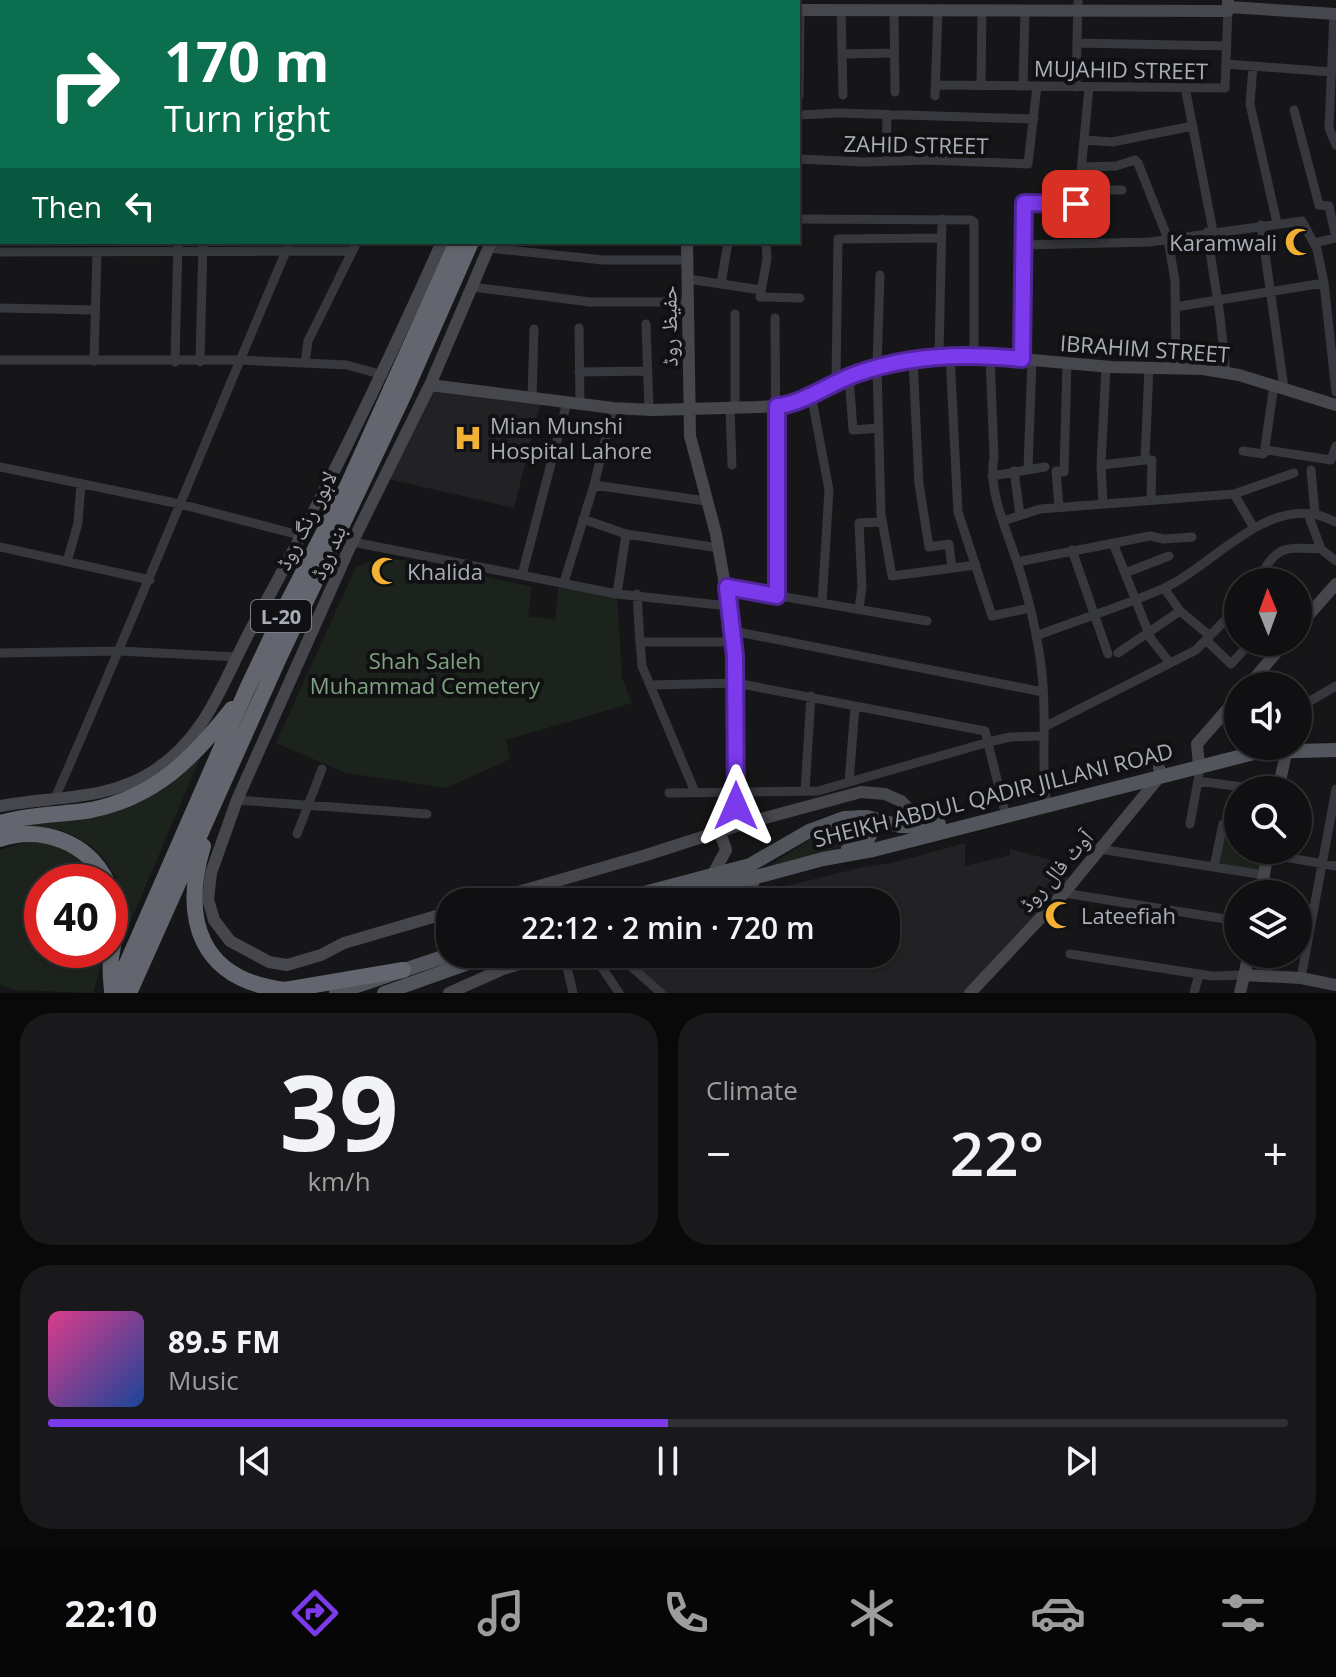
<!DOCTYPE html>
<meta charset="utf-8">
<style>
body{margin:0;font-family:"Open Sans","Noto Naskh Arabic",sans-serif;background:#19191b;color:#f1f3f6;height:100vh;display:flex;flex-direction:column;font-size:30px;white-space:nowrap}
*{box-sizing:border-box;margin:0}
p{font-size:26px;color:#9c9d9f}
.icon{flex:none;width:44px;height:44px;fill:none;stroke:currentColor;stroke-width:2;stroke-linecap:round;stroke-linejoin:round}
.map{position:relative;height:993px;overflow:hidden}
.details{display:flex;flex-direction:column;gap:20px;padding:20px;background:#09090a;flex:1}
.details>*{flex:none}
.guide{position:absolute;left:0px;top:0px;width:800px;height:244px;box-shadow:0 2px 6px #0004,0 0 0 2px #303032;background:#0b6e4f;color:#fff;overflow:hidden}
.needle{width:52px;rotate:359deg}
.buttons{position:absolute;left:1224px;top:568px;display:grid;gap:16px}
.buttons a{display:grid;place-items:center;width:88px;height:88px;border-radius:50%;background:#101012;box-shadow:0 2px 6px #0004,0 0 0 2px #303032;font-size:40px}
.speed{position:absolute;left:24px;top:864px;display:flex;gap:16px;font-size:40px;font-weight:700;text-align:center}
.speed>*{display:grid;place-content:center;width:104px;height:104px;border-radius:50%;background:#101012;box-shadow:0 2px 6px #0004,0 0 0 2px #303032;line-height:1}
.speed .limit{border:12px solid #d22;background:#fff;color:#111}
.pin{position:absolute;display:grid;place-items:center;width:68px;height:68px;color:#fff;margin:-34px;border-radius:16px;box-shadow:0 4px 12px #0006}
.me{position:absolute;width:88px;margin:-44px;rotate:0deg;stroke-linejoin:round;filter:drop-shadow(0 0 6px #0008)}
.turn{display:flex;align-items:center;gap:28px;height:168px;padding:0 32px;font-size:36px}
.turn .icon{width:104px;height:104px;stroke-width:2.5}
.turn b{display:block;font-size:56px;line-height:68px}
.then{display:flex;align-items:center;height:76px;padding:0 32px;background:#0003;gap:16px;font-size:30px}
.big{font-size:60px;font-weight:600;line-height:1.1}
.details .card{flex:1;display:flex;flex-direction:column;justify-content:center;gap:12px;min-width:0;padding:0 28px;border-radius:32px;background:#19191b}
.details .dial{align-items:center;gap:0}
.dial b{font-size:104px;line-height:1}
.song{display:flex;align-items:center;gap:24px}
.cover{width:96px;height:96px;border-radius:12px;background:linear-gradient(135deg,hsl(330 70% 55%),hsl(220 70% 35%))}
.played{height:8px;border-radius:4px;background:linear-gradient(90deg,#7c3aed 50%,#303032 50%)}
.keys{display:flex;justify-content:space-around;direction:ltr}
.heat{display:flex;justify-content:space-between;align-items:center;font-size:44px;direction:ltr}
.details .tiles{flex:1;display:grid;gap:20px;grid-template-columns:1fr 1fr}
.card:last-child{grid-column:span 2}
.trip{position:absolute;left:436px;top:888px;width:464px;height:80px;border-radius:32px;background:#101012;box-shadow:0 2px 6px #0004,0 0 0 2px #303032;font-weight:600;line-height:80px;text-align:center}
.dock{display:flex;height:128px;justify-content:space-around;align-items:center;background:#060607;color:#9c9d9f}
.dock .icon{width:56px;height:56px}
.dock .selected{color:#7c3aed}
.dock b{font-size:36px;color:#f1f3f6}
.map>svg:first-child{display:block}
.built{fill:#222225}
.green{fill:#1c231d}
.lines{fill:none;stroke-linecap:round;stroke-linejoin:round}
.stream{stroke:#2c353c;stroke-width:3}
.street{stroke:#37383d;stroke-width:9}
.secondary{stroke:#45474d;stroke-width:12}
.primary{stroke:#53555c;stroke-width:14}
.highway{stroke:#63666e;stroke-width:16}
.route-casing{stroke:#51269a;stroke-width:20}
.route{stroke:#7c3aed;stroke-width:14}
.labels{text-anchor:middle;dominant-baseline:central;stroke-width:8;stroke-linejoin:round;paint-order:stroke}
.shield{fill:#111113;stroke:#7b7e86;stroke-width:2}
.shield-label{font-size:20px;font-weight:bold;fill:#a8adb8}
.street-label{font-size:22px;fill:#a8adb8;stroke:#111113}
.poi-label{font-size:22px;fill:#a8adb8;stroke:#111113;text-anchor:start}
.park-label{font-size:22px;fill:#7fa381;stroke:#111113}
</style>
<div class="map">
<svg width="1336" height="993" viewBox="0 0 1336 993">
<rect width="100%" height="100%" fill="#161618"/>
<path class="built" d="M429,383l113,14 -28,111 -130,-30z
M965,843v23l45,-11v-6l38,10 25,23 -101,111h-311l-44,-39h269v-52h-116v-12l89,-22 33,-5z"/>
<path class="green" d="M386,560h27l119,27 -4,29 27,4 4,-37 58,11 5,84 10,25 -126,37 4,19 -64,29 -100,-15 -70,-30 80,-176 12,-5z
M201,756l-77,181c0,-16 0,-34 -4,-49 -14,-44 -60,-68 -104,-60l-1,-2c79,-8 128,-10 186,-70z
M844,824l17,1 5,6 -10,11 -119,35 34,-12 49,-32z
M1223,824l15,2v24h30l-4,25 -50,-8z
M33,840l37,9 33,33h-61v68h64l-13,43 -77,-3 -16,-5v-135z"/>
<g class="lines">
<path class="stream" d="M414,2l9,-2
M0,72h2"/>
<path class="street" d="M38,0v2
M82,0v2
M125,0v2
M171,0v2
M234,2v-2
M338,2v-2
M368,2l14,-2
M714,2v-2
M894,9l1,83
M841,10l2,85
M1334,14l-5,114 7,17
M1077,43l149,3
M842,54l52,-1
M1226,64l106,8
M0,66h2
M1253,66l-3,38 27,119
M936,85l289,3 3,-81
M981,85l1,-75
M1023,86l2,-76
M1076,87l2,-87
M1185,87l28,144
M799,96l1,-86
M935,96l3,-87
M1294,110l25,95 10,1 7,32
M798,115l40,-2 196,6
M1085,140l27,2 81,-16
M798,159l67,3 62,-2 101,4 9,-78
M886,161l1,-47
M1082,167l34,-1 19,-6 3,3 30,76 7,42 1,86
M0,186h2
M1080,190h42
M798,219l173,1 3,2v134
M1261,225l23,163
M1207,232l13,84 6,57
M766,242l1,17 -7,38 40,1
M1314,243l22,-5
M1023,245l127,-3 152,-21 15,28 7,34 12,109
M488,248l115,12h84
M0,252l353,-1
M880,275l-3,92 4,147 11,62 84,-11
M688,279l73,11
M721,284l7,-42
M472,287l118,15h98
M1175,307l149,-24
M0,308l94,2
M735,314v94
M775,318l2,278
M646,324l3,86
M579,328l1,76
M939,355l3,-136
M950,356l8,156 34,104 38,-8
M990,356l4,101c-6,31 10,67 20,96 17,50 30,105 30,158 1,29 -2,57 2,87
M1022,359l2,-156h54l11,-116
M0,360h240l107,5 36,10
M913,360l6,124 10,63 20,-3 3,24
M94,361l3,-109
M175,362l3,-120
M200,362l3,-120
M305,363l3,-22 49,-99
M1149,367l-4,93h7l-1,40
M579,372l69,-1
M849,377l4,53 26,-2
M836,382l2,-143 103,-1
M811,394l18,96 -7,113
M532,399l2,-70
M730,408l2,57
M1267,450l-2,-3 9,-62
M1243,451l20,3 4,-4 64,10 5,-14
M1101,465l44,-5
M0,467l180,37 123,32
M1028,468l4,-108
M1311,470l4,44
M1014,471l6,44
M992,476l53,-9
M594,485l112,16
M1234,494l20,34
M1103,504l-2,-39 5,-99
M1059,507l-3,-36 8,1 3,-109
M1308,514l13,35 15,12
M583,519l43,15 93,14
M1003,521l37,-12 194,-15 60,-21
M353,542l264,52 112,12
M1113,543l38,96 19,24
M0,547l150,33
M1072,550l36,104
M67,562l11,-39 3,-40
M1017,562l133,-26 14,3 28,-2
M1125,573l44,-17
M522,575l45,-173
M564,582l30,-97 19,-77
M1256,582c22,-36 24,-35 65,-33
M727,587l200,34
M1164,588l16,23 30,25
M617,594l9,-60
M637,594l3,48
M859,609l3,-22 -3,-64 23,-1
M733,631l310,61
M1036,636c41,-16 85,-29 126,-47 48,-21 95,-83 151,-75 8,1 16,5 23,8
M1206,640l25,24 20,-22
M0,653l119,-2 118,6
M1118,653l62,-42
M651,685l85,-2 249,48 19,77
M1298,708l38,-22
M1044,727l152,-77 42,-43
M1198,781l66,9
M849,782l6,-75
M805,791l6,-95
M695,792l-53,-126 -2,-24h94
M669,793l149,-2 171,-49 21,-5 33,-1
M55,798c81,-184 156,-371 235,-556
M237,800l190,14
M1190,824l9,-49
M297,834l25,-65
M1100,849l164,26
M1267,854l69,12
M1214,867l9,-43 15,2
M1064,893l174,28
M564,954l9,39
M593,954l26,39
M617,954l44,39
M1070,954l142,22 33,-1
M1301,978l35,-189
M1194,993l5,-19"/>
<path class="secondary" d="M1228,0v7l108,7
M549,2l1,-2
M592,2l1,-2
M618,2v-2
M798,10l430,1
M687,242l3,194 26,98 17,97 4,195
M430,385l183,23 39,2 106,-3 35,-2 28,-17 56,-21 62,-12 49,1 123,11 92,2 36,6 97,30
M1298,627l38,-43
M1248,686l37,-44
M1199,765l-2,-21 41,-47
M1278,790l9,-41
M0,806c52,-10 106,-5 152,-34 55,-35 70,-89 99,-143 70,-126 132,-255 191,-387
M713,874l13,-24 -6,-18
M1261,894l7,-44
M484,902l159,-46 103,-33 115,-31 24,2 16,7 25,26
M742,902l4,-3 9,-20
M450,912l-106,31 -23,12 -34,10 -18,-3 -39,-21 -16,-21 -6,-21 3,-26 26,-73 111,-249 82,-166 61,-143
M1245,975l56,3 35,7
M449,993l54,-24 49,-15
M970,993l94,-100 97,-118 -2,-7
M1240,993l9,-39"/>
<path class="primary" d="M848,849c11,-5 26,-7 22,-23l-11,-9
M610,902l140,-37 59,-34 35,-13 23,-1 33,9 26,1 13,-3
M663,902l160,-43 50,-9 385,-98 78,-2
M336,993l116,-39
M384,993l110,-39"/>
<path class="highway" d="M563,2l1,-2
M577,2l1,-2
M0,823c30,-9 61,-8 91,-13 65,-13 102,-52 141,-101
M0,839c41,-14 88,3 107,43
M203,846c-22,74 -3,134 82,144l118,-20
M110,887c9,23 6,41 2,65 -3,12 -1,27 0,39
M114,993l133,-304 41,-87 59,-115 110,-245
M129,993l149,-333 126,-266 67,-152"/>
</g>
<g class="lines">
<defs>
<path id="route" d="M736,806l-1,-150 -8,-69 50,9v-190c26,-2 53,-23 79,-32 54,-20 111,-21 166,-15l2,-156 52,1"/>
</defs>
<use href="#route" class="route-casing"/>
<use href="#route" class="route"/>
</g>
<defs>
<symbol id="mosque-bare" viewBox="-9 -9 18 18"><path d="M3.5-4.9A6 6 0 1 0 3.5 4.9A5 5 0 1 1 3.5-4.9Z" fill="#f2b134" stroke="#111113" stroke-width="2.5" paint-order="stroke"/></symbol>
<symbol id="hospital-bare" viewBox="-9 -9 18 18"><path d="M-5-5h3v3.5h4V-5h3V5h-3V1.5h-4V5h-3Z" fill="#f2b134" stroke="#111113" stroke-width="2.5" paint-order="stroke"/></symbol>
</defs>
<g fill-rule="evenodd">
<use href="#mosque-bare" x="1279" y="222" width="40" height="40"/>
<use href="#hospital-bare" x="448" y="418" width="40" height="40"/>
<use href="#mosque-bare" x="365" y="551" width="40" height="40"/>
<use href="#mosque-bare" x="1039" y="895" width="40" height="40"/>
</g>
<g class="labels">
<rect class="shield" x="251" y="600" width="60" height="32" rx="6"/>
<g class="shield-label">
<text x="281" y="616">L-20</text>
</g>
<g class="street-label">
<text transform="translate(1121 69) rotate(1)">MUJAHID STREET</text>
<text transform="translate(916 144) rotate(1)">ZAHID STREET</text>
<text transform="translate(668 326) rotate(-91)">حفیظ روڈ</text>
<text transform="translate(1145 348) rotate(4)">IBRAHIM STREET</text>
<text transform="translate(305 520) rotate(-63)">لاہور رنگ روڈ</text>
<text transform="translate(327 552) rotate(-66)">بند روڈ</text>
<text transform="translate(993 794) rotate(-14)">SHEIKH ABDUL QADIR JILLANI ROAD</text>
<text transform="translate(1055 870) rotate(-49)">آوٹ فال روڈ</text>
</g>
<g class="poi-label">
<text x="1277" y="242" text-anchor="end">Karamwali</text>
<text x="490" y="425">Mian Munshi<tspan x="490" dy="25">Hospital Lahore</tspan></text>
<text x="407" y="571">Khalida</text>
<text x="1081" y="915">Lateefiah</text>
</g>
<g class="park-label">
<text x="425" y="660">Shah Saleh<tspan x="425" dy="25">Muhammad Cemetery</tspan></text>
</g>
</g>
</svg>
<div class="buttons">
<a><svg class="needle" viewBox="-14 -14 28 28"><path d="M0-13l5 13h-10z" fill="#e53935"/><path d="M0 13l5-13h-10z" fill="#9c9d9f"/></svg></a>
<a><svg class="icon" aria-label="sound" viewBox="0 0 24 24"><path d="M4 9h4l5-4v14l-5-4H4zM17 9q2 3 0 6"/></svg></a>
<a><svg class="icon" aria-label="search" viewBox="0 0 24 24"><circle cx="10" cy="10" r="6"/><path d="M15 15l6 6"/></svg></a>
<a><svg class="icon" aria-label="layers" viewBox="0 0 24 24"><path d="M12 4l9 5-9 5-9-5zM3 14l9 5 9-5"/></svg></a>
</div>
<div class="speed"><div class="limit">40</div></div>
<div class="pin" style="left:1076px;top:204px;background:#d93025"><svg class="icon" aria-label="arrive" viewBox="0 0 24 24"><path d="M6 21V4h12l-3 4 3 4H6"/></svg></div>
<svg class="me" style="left:736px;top:806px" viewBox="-20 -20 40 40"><path d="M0-17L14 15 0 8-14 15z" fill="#7c3aed" stroke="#fff" stroke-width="4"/></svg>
<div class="trip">22:12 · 2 min · 720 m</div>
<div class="guide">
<div class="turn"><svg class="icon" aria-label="right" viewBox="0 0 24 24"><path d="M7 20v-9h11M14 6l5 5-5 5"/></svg><div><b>170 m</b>Turn right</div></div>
<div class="then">Then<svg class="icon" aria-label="left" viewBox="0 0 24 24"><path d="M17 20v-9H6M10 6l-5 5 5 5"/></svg></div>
</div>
</div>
<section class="details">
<div class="tiles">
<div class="card dial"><b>39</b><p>km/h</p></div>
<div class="card"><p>Climate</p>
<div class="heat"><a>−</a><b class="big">22°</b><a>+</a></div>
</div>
<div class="card">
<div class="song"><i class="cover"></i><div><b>89.5 FM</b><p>Music</p></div></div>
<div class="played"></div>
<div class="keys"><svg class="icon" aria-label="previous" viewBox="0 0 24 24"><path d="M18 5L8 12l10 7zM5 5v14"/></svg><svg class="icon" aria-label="pause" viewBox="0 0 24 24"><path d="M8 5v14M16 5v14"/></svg><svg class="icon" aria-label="next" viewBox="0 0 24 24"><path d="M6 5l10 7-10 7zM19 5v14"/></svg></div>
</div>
</div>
</section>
<nav class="dock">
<b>22:10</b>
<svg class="icon selected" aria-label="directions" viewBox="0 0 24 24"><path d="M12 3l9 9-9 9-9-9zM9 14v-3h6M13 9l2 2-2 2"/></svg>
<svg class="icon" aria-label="music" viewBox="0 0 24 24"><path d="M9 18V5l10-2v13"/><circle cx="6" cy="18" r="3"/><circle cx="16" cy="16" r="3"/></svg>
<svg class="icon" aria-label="phone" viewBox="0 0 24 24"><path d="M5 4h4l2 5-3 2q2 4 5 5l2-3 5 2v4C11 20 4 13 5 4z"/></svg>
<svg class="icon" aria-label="climate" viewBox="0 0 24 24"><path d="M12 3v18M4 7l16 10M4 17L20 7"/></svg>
<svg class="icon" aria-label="car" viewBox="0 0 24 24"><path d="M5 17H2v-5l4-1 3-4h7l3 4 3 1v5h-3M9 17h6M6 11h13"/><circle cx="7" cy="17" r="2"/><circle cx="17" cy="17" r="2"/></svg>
<svg class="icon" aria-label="filters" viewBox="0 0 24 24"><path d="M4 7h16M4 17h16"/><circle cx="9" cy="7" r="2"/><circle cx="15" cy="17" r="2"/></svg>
</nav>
